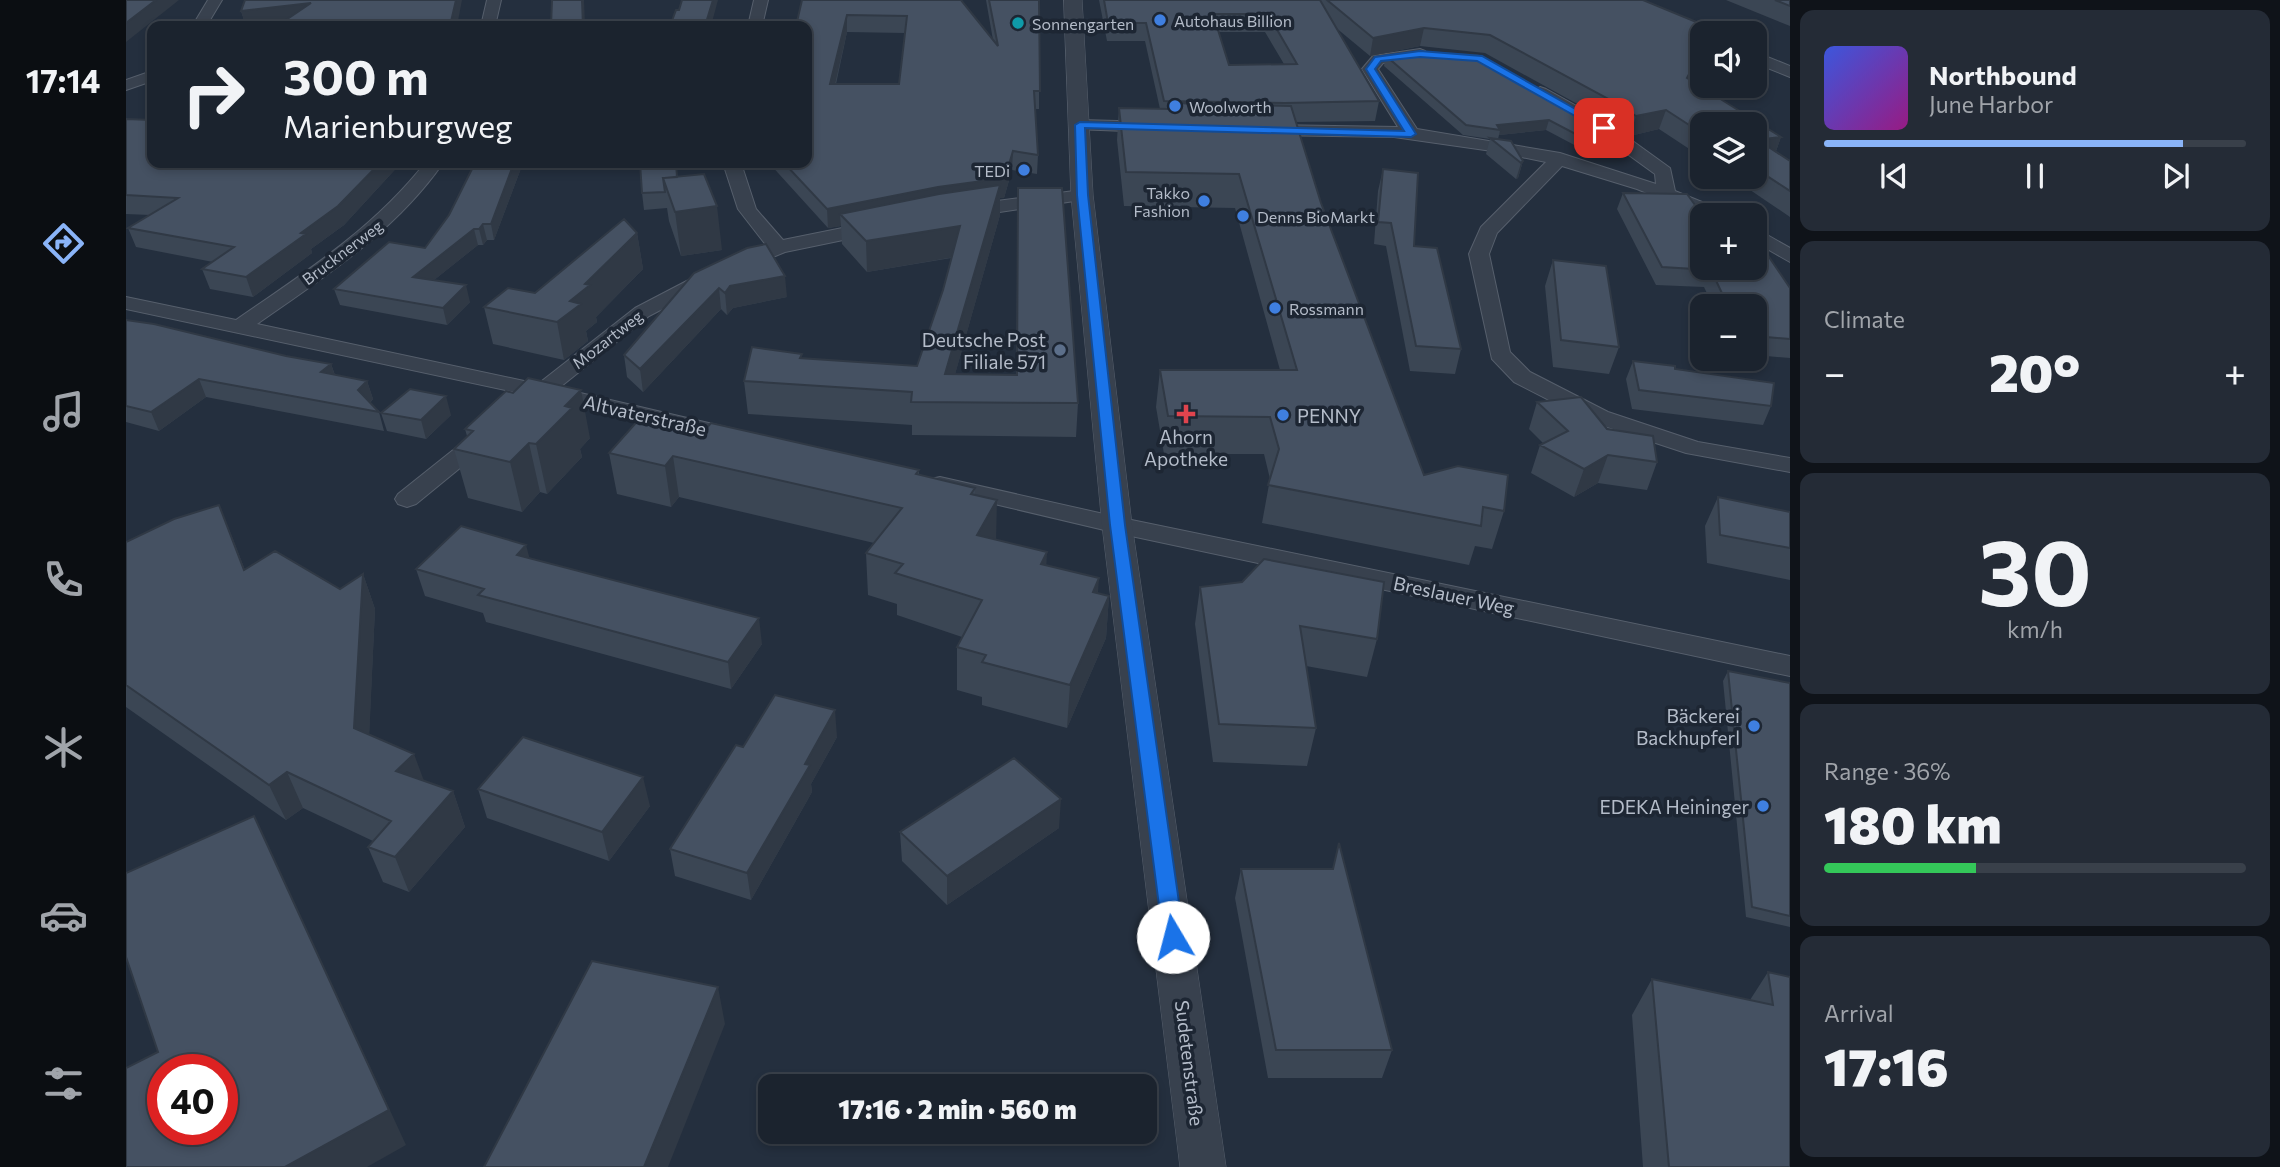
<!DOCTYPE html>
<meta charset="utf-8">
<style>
body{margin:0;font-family:Commissioner,sans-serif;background:#242b36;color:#f1f3f6;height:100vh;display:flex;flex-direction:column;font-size:26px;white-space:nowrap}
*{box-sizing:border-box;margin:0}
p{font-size:23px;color:#a0a4aa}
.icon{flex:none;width:38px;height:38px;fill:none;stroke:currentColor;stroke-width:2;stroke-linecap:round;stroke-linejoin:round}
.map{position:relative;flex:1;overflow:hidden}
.side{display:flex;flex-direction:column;gap:10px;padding:10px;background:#0f1319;width:490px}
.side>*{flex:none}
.top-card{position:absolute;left:21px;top:21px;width:665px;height:147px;border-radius:14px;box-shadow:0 4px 10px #0003,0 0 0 2px #39404a;background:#1b232e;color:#f1f3f6;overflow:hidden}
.tools{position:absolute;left:1564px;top:21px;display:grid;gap:14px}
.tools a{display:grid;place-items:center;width:77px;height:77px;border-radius:14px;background:#1b232e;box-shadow:0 4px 10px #0003,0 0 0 2px #39404a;font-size:35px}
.speed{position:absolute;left:21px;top:1054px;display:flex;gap:14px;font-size:35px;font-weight:700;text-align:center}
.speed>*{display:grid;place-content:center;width:91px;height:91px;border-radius:50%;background:#1b232e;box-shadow:0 4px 10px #0003,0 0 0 2px #39404a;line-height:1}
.speed .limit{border:10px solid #d22;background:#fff;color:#111}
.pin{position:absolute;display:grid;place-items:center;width:60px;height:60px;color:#fff;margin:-30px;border-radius:14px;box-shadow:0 4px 10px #0006}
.me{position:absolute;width:77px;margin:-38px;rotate:352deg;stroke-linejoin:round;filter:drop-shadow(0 0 5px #0008)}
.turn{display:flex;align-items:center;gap:24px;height:147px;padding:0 21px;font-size:32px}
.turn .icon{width:91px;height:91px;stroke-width:2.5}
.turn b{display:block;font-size:49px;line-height:60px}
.big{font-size:52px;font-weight:800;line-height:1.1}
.side .tile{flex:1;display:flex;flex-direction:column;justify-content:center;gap:10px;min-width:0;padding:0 24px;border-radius:14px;background:#242b36}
.side .dial{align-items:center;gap:0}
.dial b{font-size:91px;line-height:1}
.song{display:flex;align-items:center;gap:21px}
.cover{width:84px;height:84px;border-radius:10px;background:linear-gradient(135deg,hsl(230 70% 55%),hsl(310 70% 35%))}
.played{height:7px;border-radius:4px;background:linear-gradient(90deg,#8ab4f8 85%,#39404a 85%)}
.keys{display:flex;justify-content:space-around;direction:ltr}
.heat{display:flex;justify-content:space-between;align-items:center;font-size:38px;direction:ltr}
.charge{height:10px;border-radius:5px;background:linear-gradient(90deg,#34c759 36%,#39404a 0)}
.trip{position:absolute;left:632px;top:1074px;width:399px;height:70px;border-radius:14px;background:#1b232e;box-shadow:0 4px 10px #0003,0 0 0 2px #39404a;font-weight:800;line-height:70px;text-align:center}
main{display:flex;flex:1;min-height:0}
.dock{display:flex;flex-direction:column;width:126px;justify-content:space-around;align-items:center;background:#0b0e12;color:#a0a4aa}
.dock .icon{width:49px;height:49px}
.dock .current{color:#8ab4f8}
.dock b{font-size:32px;color:#f1f3f6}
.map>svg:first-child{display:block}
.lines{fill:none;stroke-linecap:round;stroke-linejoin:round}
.minor-casing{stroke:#565f6c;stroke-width:2}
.tertiary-casing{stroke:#565f6c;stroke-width:1}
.minor{fill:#38414e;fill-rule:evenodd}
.tertiary{fill:#38414e;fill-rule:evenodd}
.wall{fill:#3b4654;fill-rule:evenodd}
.shaded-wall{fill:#303945}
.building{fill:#455162;stroke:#303945;stroke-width:2;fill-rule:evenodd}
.route{fill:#1a73e8;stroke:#114b97;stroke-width:2}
.shop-dot{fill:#3f7fe0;stroke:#1d2633;stroke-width:2.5}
.culture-dot{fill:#0f9aa8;stroke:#1d2633;stroke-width:2.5}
.service-dot{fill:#5c6f8a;stroke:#1d2633;stroke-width:2.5}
.health-dot{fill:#e0444e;stroke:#1d2633;stroke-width:2.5}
.labels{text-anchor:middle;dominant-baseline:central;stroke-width:7;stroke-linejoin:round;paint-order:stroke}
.far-poi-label{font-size:16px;fill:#b4bcc9;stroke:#1d2633;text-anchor:start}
.far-street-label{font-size:16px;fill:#b4bcc9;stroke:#1d2633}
.poi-label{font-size:19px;fill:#b4bcc9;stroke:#1d2633;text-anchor:end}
.street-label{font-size:19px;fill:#b4bcc9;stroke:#1d2633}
</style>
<main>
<nav class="dock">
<b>17:14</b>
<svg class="icon current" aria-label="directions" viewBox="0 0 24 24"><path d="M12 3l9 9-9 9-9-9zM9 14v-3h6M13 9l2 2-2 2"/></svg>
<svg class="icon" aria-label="music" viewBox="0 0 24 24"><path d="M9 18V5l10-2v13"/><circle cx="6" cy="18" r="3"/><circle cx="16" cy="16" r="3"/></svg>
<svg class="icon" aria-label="phone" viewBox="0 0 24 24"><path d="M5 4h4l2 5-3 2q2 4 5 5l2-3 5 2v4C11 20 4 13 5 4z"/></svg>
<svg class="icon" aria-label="climate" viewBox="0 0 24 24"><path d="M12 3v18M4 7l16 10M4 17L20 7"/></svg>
<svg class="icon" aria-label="car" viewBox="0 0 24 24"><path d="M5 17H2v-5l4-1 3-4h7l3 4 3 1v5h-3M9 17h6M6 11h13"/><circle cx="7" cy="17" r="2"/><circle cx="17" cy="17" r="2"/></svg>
<svg class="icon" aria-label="filters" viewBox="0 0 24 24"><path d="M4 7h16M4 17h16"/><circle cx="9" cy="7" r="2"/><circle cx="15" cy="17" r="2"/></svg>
</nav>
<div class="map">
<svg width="1664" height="1167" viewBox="0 0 1664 1167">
<rect width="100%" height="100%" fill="#242f3e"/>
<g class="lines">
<defs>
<path id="minor" d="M82,0h14l-12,20 2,6h-14l-2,-6z
M361,0h14l-6,26h-14z
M628,0h14l-6,26h-14z
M1294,49l5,2 3,3 -3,3 -42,6 -5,6 39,60 143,24 96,31 -1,-10 -58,-42 -65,-40 8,-5 6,2 63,35 61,44 5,23 49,20 2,4 -23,1 -66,-27 -75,-23 -65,67 -8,21 21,98 20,20 78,40 90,30 92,16v14l-104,-19 -94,-31 -78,-40 -22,-23 -23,-105 12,-27 65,-65 -54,-11 -98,-14 -131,-2 -8,-5 8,-5 135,2 -36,-58 11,-13z
M1629,52l35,14v11l-35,-14z
M26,71v10l-26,9v-10z
M954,120l74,2 8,5 -8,5 -80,-3 -2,-4z
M299,163h18c-48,69 -119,114 -186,161l281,60 97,-76 69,-36 62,-27 -28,-36 -15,-46h18l15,46 27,31 94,-19 9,6 -9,6 -92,19 -67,28 -69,36 -90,72 188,44 4,5 -4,5 -8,2 -193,-45 -14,7 -8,-2 -3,-5 3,-5 -398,-85v-12l110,23c68,-47 137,-91 189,-157z
M956,190l6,1 3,4 -3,4 -122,18 -9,-6 9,-6z
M1629,228l35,20v14l-35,-20z
M359,429l8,2 4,5 -4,5 -77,63 -9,3 -9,-3 -3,-5 3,-5 79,-63z
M814,477l177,40 673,139v20l-673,-143 -186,-44 -3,-5 3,-5z"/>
<path id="tertiary" d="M938,0h18l11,195 39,330 94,642h-46l-78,-642 -31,-330z"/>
</defs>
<use href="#minor" class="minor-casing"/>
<use href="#tertiary" class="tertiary-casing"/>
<use href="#minor" class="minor"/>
<use href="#tertiary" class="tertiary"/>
</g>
<path class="wall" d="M676,0h159l32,40 -7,-40h53v109h-4l3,46 -1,19 -25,-4 -8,28h-4v17l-45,159 61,1 2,-187 60,215 -2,34 -164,-2v-10l-164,-11 -4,-33 59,-23 114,8 26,-76 8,-32 -84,14 -25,-28 -1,-18 -13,2 -59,-65h38zM721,32l58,1 -6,51h-63z
M973,0h544l60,33v44l-9,-5 -4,8 91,57 -5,14 14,10v56l-59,-40h24v-53h-52v34l-44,-29 -29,7 -20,-14 -125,-69 -65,-7 -50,10 -35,-29 44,74 -4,20 -79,1 25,81 103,272 80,36 -12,38 -17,-3 -6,19 -207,-42 8,-44 -6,-25h-100l-8,-47 4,-37h120l-45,-162 -111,-2 -7,-66 2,-32 41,1 -15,-68h-38zM1093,32h46l19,32 -55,1z
M1600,0h64v26z
M115,11l216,15h-180l3,-3 -34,3z
M1260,56l223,75 -3,11 -26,6 -34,-18 -47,5 -1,4 25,22 -5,17 -2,1 -30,-25 4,-15 -27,-4 -79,-69z
M0,119l26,44h249l-57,62 -33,24 1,4 -59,44 -43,-8 -8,-20 11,-7 -77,-15 -8,-19 22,-13 -24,-1z
M397,163l-29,77h-7l-4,5h-5l-44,35 36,22 -23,23 -107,-20 -6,-16 91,-41 24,-33z
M514,163l38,13 44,74 -41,6 -12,-35 -2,-13 -23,2 -2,-17z
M1257,169l31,77 47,103 -6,25 -45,-3 -24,-125 -12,-2 4,-53z
M1497,193l80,75 87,20v70l-35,-3v-49h-42l-9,-19 -48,-2 -39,-76z
M511,233l6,36 -47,48 1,5 -11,9 2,10 -24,19 -71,-16 -9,-37 51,-14z
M1427,260l66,87 -10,27 -56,-7 -8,-81z
M568,273l93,24 -54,11 -6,7 -6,-6 -78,83 -16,-15 -3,-22z
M0,320l160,36 45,8 4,11 32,6 6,18 -3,4 9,9 5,19 -178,-34 -47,34 -33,-9z
M1507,361l42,8 96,37 -8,19 -131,-16 -6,-30z
M1411,402l70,27 50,33 -10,28 -49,-7 -24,14 -43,-24 9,-28 3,-2 -14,-14z
M255,413l70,2 -25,24 -39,-8z
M339,429l125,9 -10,11 2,8 -35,37 -7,-2 -18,20 -54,-14 -14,-49 13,-13z
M579,430l214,40v5l56,13v7l21,44 102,54 11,3 -3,42 -39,90 -85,-23v-8l-25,-7v-43l5,-10 -65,-22v-11l-29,-9 -2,-42 8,-10 -195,-46 -8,10 -54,-13 -8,-41z
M1592,497l72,15v68l-83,-17 -2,-37z
M93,505l26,65 95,19 23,-15 12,35 -6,125 55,47 29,10 12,36 -56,65 -26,-10 -15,-35 5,-6 -70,-33 -17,12 -160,-113v-165z
M404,558l232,86 -31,45 -245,-67 -3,-9 -58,-17 -9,-27z
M1074,587l177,52 -10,38 -61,-11 10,62 -9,38 -94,-4 -18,-138z
M1602,671l62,12v244l-44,-10 -23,-236z
M711,737l-26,47 1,8 -61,108 -76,-24 -5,-27 73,-102z
M352,789l172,17 -41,55 -122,-43z
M933,828l-112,77 -45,-44 -2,-29z
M1115,869l151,181 -10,28h-114l-33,-180z
M1642,972l22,5v190h-147l-11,-152 20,-36 98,21z"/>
<path class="shaded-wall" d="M30,0h23l-53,42v-19z
M330,0h6l-5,26h-7z
M456,0h2l1,26h-2z
M587,0h5l-7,26h-6z
M185,3l4,16 -69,7 -5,-15z
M721,15v17l-16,70 -1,-18z
M1298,28l-4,18 -50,10 3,-18z
M1635,49l-6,16v-15z
M1574,54l-6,18 -13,24 6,-18z
M1540,110l-7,19 -29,7 6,-20z
M1423,120l-3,10 -47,5 1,-5 -3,-5z
M1483,131l-3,11 -26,6 3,-10z
M1655,137l-7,20 -16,-17z
M887,151l-1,19 -8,28h-4v17l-53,188 -2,-29 51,-175 -156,15 1,12 -13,2 -1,-19z
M1397,161l-5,17 -2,1 5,-16z
M254,163h21l-57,62 -33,24 1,4 -59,44 -7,-20 55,-44z
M388,163h9l-29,77 -3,-16z
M591,206l5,44 -41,6 -6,-44z
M357,224l4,16 -4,5 -4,-16z
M834,226v30l-93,16 -1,-31z
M348,229l4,16 -60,48 -5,-16z
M511,233l6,36 -47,48 1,5 -11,9 2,10 -24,19 -7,-38 13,-21 15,-17z
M659,276l2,21 -54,11 -6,7 -2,-22 5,-7z
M340,285l4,17 -23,23 -4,-17z
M593,288l2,21 -78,83 -3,-23z
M205,364l6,18 -16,-10z
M73,379l7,18 -47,34 -8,-19z
M241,381l6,18 -9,9 -6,-18z
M455,390l9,48 -10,11 2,8 -35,37 -11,-50 29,-38z
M320,396l5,19 -25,24 -5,-19z
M403,443l11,49 -18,20 -12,-50z
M1482,455l-10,28 -24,14 10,-28z
M547,456l6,41 -8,10 -6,-41z
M871,500l-1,42 -19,-7z
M93,505l14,34 25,66 -14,-35z
M400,545l7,26 -16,-16z
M921,552l-2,42 -4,-30z
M237,574l12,35 -7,154 -14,-35z
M973,578l-3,42 -3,-28z
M983,596l-3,42 -39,90 3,-43z
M633,618l3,26 -31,45 -3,-27z
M709,710l2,27 -26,47 1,8 -61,108 -4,-27z
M288,754l13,35 -31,-18z
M161,772l16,36 -17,12 -17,-35z
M517,777l7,29 -41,55 -7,-29z
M327,791l12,36 -56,65 -14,-35z
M935,799l-2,29 -112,77v-29z
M128,816l152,329 -39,22h-82z
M592,987l7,37 -57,143h-24z"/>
<path class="building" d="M0,0h30l-30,23z
M119,0h211l-6,26h-92l2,-2 -83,2 34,-23 -70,8z
M426,0h30l1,26h-32z
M556,0h31l-8,26h-35l6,-16h3z
M676,0h159l37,46 -9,-46h50l1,91h-6l4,64 -25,-4 -8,27 -67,9 -111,22 -43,-46h23v-137h-11zM721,15l60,1 -8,68h-69z
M978,0h216l59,101 -94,2 -121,-2 -18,-78h-38zM1087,14h55l29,50 -68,1z
M1201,0h316l80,33h-20v22l-3,-1 -13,24 94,59 -23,3 32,21v30l-35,-23v-44h-52v10l-37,-24 -30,6 -20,-13 -126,-68 -66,-7 -51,10z
M1649,0h15v6z
M1296,52l55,3 132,76 -26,7 -34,-18 -52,5 3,5 -34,-5 -80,-69z
M1043,103l122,3 30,97 103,272 34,-9 50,9 -4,36 -21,-4 -2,19 -213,-41 11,-36 -9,-32 -102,-1 -8,-46h137l-58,-196 -113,-2 -7,-64 51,1z
M0,119l26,1v6l-1,1h1v36h228l-42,43 -37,27 5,1 -60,43 -44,-8 32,-22 -106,-19 50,-30 -52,-3z
M1364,138l21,3 12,20 -2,2z
M349,163h39l-23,61h-8l-4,5h-5l-61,48 53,8 -23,23 -109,-19 55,-47 36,6 24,-33z
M514,163h36l1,14 -14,1 2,14 -23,1z
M1257,169l35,4 -4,73 23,2 24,101 -45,-3 -25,-123 -13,-1z
M578,174l13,32 -42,6 -12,-34z
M874,185l-55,189 72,1 1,-187h44l16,215 -167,-1 1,-10 -168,-11 8,-34 50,7 -2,4 117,8 26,-76 17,-64 -94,15 -26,-27 99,-20z
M1497,193l64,1 16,22v52h52v-17h10l25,37v51l-35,-3v-30h-27l-17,-36 -49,-3z
M498,219l13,14 -52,51 5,1 -20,16 11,3 -24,18 -73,-15 24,-19 27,5z
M640,244l19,32 -55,10 -5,7 -6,-5 -79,81 -16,-14 70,-82 53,-25z
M1427,260l53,6 13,81 -58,-7z
M0,320l28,4 132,32 45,8 -10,8 46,9 -9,9 21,22 -180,-33 -48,33 -25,-6z
M1507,361l42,5v3l99,14 -3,23 -132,-16z
M402,378l53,12 -16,16 7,2 -36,36 -7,-1 -19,19 -56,-13 19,-18 -8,-2 41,-38 7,2z
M284,389l36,7 -25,24 -40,-7z
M1455,397l26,32 46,7 4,26 -49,-7 -24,14 -44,-24 28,-14 -31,-29z
M516,416l63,14 6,-7 208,47 -3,4 59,14 -4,6 26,6 -20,35 70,17 -6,12 58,14 -6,14 16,4 -39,89 -88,-23 4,-7 -29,-8 25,-47 -87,-27 8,-9 -37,-11 36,-45 -229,-52 -8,10 -56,-13z
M1592,497l72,15v36l-70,-13z
M93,505l25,65 31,-19 65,38 23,-15 -9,154 60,26 -18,17 57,20 -58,66 -27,-10 23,-26 -104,-49 -18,13 -143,-100v-143l48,-23z
M335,526l65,19 -9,10 242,63 -31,44 -250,-67 6,-6 -68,-20z
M1138,559l120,23 -7,57 -77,-13 16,102 -97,-4 -19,-137 42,-5z
M1602,671l62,12v233l-38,-9z
M649,695l60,15 -30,54 5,1 -63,108 -77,-24 66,-104 7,2z
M397,737l120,40 -41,55 -124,-43z
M888,758l47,41 -114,77 -47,-44z
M128,816l135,294 -104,57h-159v-99l32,-16 -32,-95v-84zM37,1069h59v60h-59z
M1213,843l53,207h-116l-35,-181h92z
M466,961l126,26 -74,180h-160z
M1642,972l22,5v190h-121l-17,-188 121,26z"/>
<path class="route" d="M1294,51l62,5 127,72 -9,2 -123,-69 -57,-4 -39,4 -6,8 41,65 -5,3 -326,-9 3,67 37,330 59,412 -3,7 -8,2 -7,-2 -3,-7 -53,-412 -33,-330 -2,-70 5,-3 324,9 -38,-62 9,-12z"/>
<g class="shop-dot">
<circle cx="1034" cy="20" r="7"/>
<circle cx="1049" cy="106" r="7"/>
<circle cx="898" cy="170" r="7"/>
<circle cx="1078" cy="201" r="7"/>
<circle cx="1117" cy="216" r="7"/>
<circle cx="1149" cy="308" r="7"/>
<circle cx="1157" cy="415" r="7"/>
<circle cx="1628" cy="726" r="7"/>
<circle cx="1637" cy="806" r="7"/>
</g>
<circle class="culture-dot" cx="892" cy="23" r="7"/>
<circle class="service-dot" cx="934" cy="350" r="7"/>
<path class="health-dot" d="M1056.5 403.5h7v7h7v7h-7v7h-7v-7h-7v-7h7z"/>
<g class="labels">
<g class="far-poi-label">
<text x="1048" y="20">Autohaus Billion</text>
<text x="906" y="23">Sonnengarten</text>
<text x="1063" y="106">Woolworth</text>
<text x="884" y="170" text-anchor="end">TEDi</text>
<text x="1064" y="192" text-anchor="end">Takko<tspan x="1064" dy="18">Fashion</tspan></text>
<text x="1131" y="216">Denns BioMarkt</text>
<text x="1163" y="308">Rossmann</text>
</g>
<g class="far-street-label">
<text transform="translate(216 252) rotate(-37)">Brucknerweg</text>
<text transform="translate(481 339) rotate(-38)">Mozartweg</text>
</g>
<g class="poi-label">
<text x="920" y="339">Deutsche Post<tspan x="920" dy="22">Filiale 571</tspan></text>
<text x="1171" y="415" text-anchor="start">PENNY</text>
<text x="1060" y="436" text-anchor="middle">Ahorn<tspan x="1060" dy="22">Apotheke</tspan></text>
<text x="1614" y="715">Bäckerei<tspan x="1614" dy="22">Backhupferl</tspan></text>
<text x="1623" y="806">EDEKA Heininger</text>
</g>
<g class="street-label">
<text transform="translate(519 415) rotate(13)">Altvaterstraße</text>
<text transform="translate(1328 595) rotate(12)">Breslauer Weg</text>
<text transform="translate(1064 1063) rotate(83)">Sudetenstraße</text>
</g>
</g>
</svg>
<div class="tools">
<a><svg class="icon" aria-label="sound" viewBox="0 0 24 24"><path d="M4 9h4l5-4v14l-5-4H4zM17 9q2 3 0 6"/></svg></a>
<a><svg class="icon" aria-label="layers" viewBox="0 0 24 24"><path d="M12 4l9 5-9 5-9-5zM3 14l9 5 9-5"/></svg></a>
<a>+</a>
<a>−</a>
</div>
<div class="speed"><div class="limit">40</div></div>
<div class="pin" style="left:1478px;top:128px;background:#d93025"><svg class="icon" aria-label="arrive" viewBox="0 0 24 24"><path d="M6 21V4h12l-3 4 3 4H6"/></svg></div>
<svg class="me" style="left:1047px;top:937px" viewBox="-20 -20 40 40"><circle r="19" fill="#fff"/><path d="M0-13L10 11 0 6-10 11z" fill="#1a73e8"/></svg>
<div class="trip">17:16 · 2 min · 560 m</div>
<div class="top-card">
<div class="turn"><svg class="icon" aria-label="right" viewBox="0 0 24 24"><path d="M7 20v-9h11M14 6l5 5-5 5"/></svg><div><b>300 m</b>Marienburgweg</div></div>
</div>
</div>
<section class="side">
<div class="tile">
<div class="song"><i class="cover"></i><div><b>Northbound</b><p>June Harbor</p></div></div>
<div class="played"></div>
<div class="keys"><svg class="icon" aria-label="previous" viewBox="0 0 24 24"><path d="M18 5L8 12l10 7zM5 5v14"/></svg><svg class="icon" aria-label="pause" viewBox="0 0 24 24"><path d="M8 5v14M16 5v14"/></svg><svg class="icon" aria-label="next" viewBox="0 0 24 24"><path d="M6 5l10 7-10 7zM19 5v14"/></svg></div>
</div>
<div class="tile"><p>Climate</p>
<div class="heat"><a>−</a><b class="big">20°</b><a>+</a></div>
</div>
<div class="tile dial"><b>30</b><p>km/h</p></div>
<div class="tile"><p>Range · 36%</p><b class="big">180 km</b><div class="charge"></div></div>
<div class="tile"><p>Arrival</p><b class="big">17:16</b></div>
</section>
</main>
